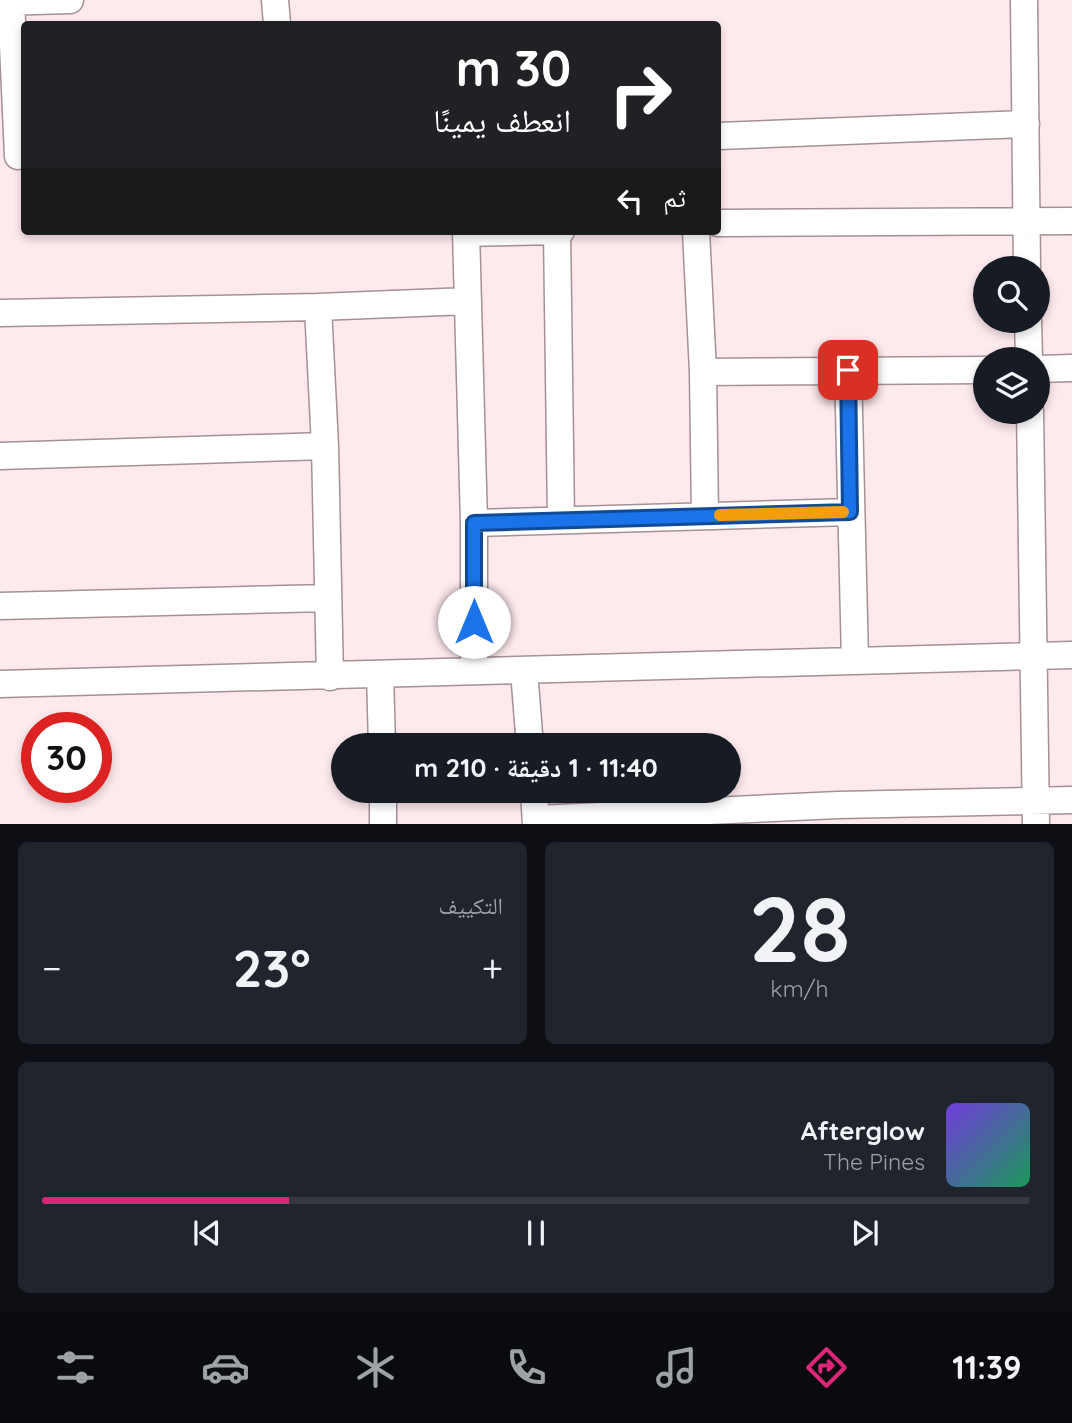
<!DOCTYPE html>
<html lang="ar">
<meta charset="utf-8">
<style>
body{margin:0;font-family:Quicksand,"Noto Naskh Arabic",sans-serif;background:#20242c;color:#f1f3f6;direction:rtl;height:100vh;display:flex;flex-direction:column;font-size:26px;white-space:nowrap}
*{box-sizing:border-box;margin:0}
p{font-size:23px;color:#9ea1a6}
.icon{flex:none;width:38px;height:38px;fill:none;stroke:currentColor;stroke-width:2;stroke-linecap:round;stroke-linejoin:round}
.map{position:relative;height:824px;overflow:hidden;direction:ltr}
.panel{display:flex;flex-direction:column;gap:18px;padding:18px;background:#0d0f14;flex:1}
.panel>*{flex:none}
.hud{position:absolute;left:21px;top:21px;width:700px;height:214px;border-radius:7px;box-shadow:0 4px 10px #0003;direction:rtl;background:#202124;color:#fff;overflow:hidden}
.fabs{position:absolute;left:973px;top:256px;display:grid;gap:14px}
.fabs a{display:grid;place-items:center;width:77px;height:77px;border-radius:50%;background:#171b24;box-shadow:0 4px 10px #0003;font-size:35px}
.speed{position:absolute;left:21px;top:712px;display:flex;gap:14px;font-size:35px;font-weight:700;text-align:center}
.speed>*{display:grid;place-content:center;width:91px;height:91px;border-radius:50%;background:#171b24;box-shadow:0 4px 10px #0003;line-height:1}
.speed .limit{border:10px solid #d22;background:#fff;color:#111}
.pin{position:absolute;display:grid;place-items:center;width:60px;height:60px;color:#fff;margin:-30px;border-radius:14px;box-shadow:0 4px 10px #0006}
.me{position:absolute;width:77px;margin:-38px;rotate:0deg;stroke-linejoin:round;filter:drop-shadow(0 0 5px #0008)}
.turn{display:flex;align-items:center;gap:24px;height:147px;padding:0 35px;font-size:32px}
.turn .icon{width:91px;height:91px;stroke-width:2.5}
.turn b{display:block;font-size:49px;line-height:60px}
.then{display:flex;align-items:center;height:66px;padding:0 35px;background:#0003;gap:14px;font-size:26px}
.big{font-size:52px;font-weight:800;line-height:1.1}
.panel .card{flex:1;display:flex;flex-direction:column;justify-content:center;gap:10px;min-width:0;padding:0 24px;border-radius:10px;background:#20242c}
.panel .dial{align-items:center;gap:0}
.dial b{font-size:91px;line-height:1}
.song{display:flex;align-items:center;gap:21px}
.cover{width:84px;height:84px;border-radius:10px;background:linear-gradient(135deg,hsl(260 70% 55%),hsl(150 70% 35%))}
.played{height:7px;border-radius:4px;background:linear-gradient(90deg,#db2777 25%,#363941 25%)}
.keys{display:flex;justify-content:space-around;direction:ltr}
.heat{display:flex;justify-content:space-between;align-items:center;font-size:38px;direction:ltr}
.panel .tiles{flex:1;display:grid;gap:18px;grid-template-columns:1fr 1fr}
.card:last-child{grid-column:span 2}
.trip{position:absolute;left:331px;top:733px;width:410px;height:70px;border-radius:35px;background:#171b24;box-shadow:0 4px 10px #0003;font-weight:800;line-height:70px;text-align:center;direction:rtl}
.tabs{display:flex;height:112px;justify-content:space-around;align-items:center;background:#090b0e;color:#9ea1a6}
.tabs .icon{width:49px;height:49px}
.tabs .selected{color:#db2777}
.tabs b{font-size:32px;color:#f1f3f6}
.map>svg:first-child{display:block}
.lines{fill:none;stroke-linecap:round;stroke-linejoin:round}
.minor-casing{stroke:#a49195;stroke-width:29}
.minor{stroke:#fff;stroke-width:26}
.route-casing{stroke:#114b97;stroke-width:18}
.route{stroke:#1a73e8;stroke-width:12}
.slow{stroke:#f59e0b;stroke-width:12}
</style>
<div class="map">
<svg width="1072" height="825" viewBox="0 0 1072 825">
<rect width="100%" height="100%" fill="#fee9ed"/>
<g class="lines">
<defs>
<path id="minor" d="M11,0l7,156
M275,0l2,24
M1024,0l3,268
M0,2l70,-2
M718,136l308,-12
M718,223l354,-2
M466,231l8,292v148
M557,231l4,288
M696,231l7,141 2,144
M466,233l95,-2
M318,307l7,139 5,231
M0,313l318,-6 150,-6
M1028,320l1,39
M1038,369l34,-1
M848,370l7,291
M703,372l282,-2
M1030,411l6,414
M0,456l325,-10
M474,523l376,-11
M0,606l327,-8
M524,671l6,75
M380,674l2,72
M0,684l1072,-29
M383,791v34
M534,791l2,34
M536,819l302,-14 234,-5"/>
</defs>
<use href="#minor" class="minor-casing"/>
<use href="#minor" class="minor"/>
</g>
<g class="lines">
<defs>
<path id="route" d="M474,622v-99l376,-11 -2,-142"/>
</defs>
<use href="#route" class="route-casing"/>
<use href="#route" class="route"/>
<path class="slow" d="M720,515l123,-3"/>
</g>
</svg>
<div class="fabs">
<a><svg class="icon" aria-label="search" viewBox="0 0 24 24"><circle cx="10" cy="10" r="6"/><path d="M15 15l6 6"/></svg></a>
<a><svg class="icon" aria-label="layers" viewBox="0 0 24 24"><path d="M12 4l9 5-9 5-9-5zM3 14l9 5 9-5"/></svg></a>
</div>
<div class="speed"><div class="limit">30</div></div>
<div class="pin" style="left:848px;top:370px;background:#d93025"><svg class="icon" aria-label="arrive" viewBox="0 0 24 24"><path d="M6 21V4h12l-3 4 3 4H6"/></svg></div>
<svg class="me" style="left:474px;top:622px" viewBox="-20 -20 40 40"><circle r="19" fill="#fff"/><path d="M0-13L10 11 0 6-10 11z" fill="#1a73e8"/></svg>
<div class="trip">11:40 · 1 دقيقة · 210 m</div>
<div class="hud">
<div class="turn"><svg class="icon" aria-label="right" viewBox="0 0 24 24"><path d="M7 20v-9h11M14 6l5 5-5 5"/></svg><div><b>30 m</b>انعطف يمينًا</div></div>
<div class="then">ثم<svg class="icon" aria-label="left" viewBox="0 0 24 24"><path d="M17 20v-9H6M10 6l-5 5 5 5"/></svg></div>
</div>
</div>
<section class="panel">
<div class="tiles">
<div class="card dial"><b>28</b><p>km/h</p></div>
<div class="card"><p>التكييف</p>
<div class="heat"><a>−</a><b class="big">23°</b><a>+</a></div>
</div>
<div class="card">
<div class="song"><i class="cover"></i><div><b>Afterglow</b><p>The Pines</p></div></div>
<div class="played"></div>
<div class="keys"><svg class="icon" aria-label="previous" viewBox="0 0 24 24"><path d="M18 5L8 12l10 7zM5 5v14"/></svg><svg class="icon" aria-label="pause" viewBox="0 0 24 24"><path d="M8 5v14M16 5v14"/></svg><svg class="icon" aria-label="next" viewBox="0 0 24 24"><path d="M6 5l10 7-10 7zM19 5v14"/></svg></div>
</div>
</div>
</section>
<nav class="tabs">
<b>11:39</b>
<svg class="icon selected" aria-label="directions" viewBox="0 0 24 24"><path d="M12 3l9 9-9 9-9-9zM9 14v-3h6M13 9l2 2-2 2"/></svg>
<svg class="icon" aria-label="music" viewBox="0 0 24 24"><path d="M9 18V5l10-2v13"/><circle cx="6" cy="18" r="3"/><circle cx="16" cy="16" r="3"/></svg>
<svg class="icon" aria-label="phone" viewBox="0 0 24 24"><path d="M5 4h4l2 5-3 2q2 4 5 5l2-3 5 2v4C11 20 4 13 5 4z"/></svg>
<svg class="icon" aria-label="climate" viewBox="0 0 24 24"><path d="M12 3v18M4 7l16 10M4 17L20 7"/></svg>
<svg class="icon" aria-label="car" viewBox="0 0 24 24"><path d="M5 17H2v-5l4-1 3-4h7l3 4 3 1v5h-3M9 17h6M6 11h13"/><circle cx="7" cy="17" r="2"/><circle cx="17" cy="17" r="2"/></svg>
<svg class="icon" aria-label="filters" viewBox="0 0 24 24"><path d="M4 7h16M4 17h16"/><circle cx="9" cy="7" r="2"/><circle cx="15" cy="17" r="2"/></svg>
</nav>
